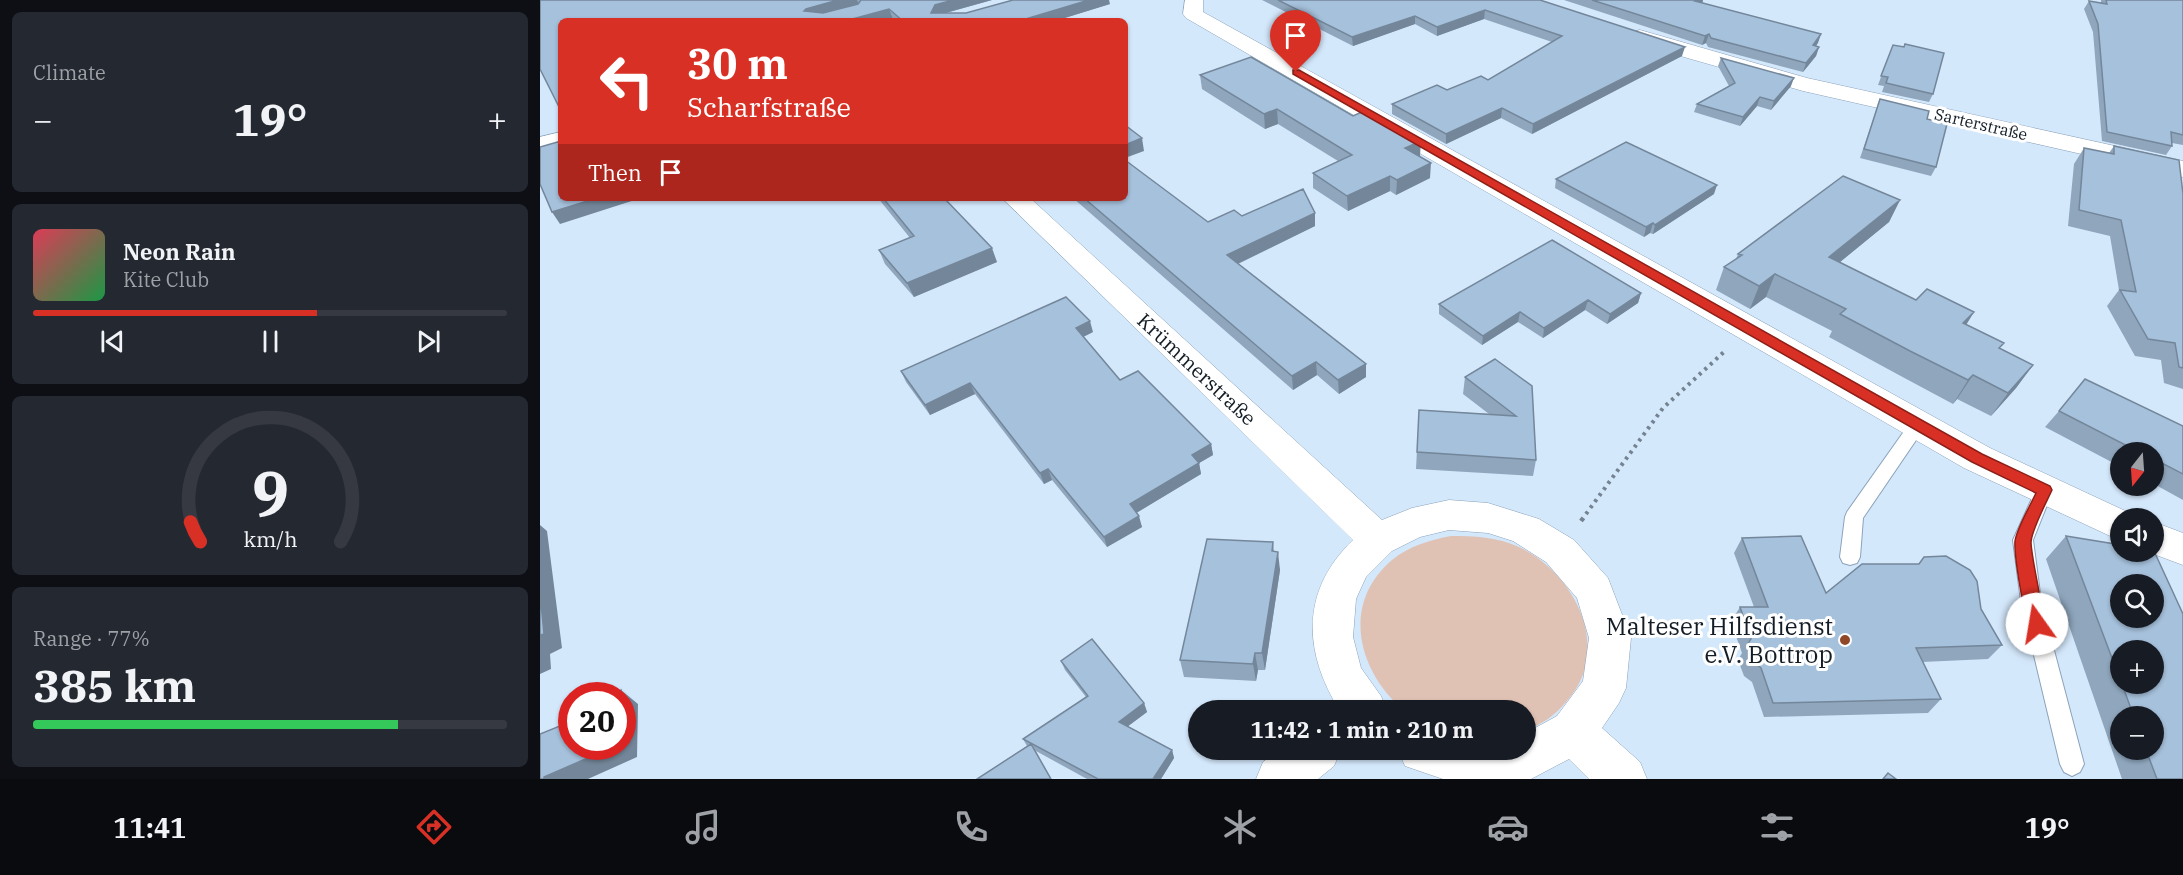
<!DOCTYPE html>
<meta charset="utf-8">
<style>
body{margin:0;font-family:"IBM Plex Serif",serif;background:#242831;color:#f1f3f6;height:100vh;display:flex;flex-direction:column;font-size:22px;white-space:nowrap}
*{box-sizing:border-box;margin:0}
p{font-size:20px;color:#9ea1a6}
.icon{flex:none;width:33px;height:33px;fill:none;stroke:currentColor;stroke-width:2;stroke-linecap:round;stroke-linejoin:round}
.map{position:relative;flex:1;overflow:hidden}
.side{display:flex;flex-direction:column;gap:12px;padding:12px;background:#0d0f14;width:540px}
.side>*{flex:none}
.top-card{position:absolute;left:18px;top:18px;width:570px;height:183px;border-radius:9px;box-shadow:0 2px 4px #0004;background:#d93025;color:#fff;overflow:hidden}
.needle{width:39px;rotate:197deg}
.fabs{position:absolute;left:1570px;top:442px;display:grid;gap:12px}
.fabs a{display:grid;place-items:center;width:54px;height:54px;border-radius:50%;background:#171b24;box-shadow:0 2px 4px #0004;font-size:30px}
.speed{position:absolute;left:18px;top:682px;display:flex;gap:12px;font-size:30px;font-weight:700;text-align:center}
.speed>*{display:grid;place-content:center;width:78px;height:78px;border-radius:50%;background:#171b24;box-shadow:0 2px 4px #0004;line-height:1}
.speed .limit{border:9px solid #d22;background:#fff;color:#111}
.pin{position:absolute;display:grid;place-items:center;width:51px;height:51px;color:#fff;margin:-62px -26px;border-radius:50% 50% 50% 0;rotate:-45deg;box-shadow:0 0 6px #0007}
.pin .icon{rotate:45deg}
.me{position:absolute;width:66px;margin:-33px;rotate:347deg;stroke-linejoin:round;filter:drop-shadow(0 0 4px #0008)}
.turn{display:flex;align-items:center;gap:21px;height:126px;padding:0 30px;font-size:27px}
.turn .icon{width:78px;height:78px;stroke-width:2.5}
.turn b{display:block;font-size:42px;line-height:51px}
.then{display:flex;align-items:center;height:57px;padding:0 30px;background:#0003;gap:12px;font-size:22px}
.big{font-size:45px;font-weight:800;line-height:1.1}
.side .tile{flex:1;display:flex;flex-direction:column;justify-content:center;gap:9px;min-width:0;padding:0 21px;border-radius:9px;background:#242831}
.side .dial{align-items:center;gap:0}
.dial svg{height:156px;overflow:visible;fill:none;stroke:#363941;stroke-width:7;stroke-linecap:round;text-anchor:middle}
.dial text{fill:#f1f3f6;stroke:none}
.song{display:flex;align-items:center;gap:18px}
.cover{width:72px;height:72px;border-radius:9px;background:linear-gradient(135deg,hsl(350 70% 55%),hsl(140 70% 35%))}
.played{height:6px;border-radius:3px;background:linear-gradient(90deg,#d93025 60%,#363941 60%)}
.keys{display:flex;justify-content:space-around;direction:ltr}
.heat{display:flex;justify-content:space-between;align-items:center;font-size:33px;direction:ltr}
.charge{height:9px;border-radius:4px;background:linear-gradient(90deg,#34c759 77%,#363941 0)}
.trip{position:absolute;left:648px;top:700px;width:348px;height:60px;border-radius:30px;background:#171b24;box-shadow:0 2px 4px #0004;font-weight:800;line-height:60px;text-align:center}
.tab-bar{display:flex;height:96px;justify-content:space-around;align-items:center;background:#090b0e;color:#9ea1a6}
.tab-bar .icon{width:42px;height:42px}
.tab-bar .on{color:#d93025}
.tab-bar b{font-size:27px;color:#f1f3f6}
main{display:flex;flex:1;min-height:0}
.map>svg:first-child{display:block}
.green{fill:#e0c2b5}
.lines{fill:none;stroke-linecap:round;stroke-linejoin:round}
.service-casing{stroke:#8ba2ba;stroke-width:2}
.minor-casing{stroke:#8ba2ba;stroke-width:1}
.secondary-casing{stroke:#8ba2ba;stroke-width:1}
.path-far1{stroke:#748391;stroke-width:4;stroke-dasharray:3 4.5;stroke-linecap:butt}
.path{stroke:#748391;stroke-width:4.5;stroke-dasharray:4 6;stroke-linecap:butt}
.service{fill:#fff;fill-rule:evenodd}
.minor{fill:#fff;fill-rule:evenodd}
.secondary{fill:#fff;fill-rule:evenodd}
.wall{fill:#8fa6bd;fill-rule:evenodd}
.shaded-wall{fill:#74879a}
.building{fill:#a6c1dc;stroke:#74879a;stroke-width:1.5;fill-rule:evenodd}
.route{fill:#d93025;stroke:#8d1f18;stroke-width:1.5}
.poi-dot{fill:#904727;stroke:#fff;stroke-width:2}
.labels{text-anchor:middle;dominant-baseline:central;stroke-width:6;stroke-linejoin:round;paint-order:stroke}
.far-street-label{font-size:16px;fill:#141d26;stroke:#fff}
.street-label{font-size:20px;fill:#141d26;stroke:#fff}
.near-poi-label{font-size:24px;fill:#141d26;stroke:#fff;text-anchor:end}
</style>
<main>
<section class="side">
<div class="tile"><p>Climate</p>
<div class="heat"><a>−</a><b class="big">19°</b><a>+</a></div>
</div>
<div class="tile">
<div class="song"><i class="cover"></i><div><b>Neon Rain</b><p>Kite Club</p></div></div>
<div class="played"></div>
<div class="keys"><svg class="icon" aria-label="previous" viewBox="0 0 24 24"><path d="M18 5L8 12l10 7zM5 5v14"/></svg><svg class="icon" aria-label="pause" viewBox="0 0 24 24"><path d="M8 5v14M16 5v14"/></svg><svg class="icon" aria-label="next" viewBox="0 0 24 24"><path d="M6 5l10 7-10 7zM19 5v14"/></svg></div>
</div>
<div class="tile dial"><svg viewBox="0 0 100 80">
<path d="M14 69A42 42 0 1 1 86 69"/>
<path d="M14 69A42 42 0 0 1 9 59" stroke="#d93025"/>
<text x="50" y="56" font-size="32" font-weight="700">9</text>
<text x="50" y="72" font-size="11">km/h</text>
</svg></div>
<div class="tile"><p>Range · 77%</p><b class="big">385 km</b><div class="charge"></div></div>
</section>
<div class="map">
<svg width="1643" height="779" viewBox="0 0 1643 779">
<rect width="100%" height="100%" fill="#d4e8fc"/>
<path class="green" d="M911,536c23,0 47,1 68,11 56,26 95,103 47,155 -11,13 -24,23 -40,28v-19h-121c-47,-38 -65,-107 -13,-151 17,-14 38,-20 59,-24z"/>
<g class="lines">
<defs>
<path id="service" d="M1378,418l6,2 3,4 -64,94 -3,39 -3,6 -7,2 -7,-2 -3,-6 5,-40 2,-5 65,-92z
M1504,483l6,2 3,5 -20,50 8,61 43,163 -4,8 -8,4 -8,-4 -4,-8 -39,-163 -8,-61 25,-55z"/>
<path id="minor" d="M645,0h18v12l787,436 144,67 2,4h-15v22l-157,-73 -778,-450 -3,-4z
M1100,30l167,48 376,83v16l-380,-86 -126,-36 -44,-15 -3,-4 3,-4z
M462,198h28l352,322 30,-12 37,-8 39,3 51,16 35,21 34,38 23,60 -5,50 -7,15 -17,25 38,34 7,17h-58l-20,-20 -38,20h-88l-38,-13 -7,-16h128v-17l31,-17 26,-35 6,-43 -12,-40 -31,-36 -33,-21 -25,-8 -39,-3 -29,7 -28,14 -26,26 -10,22 -3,38 8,31 20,28 6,15h-47c-37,-59 -40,-120 13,-171z
M1614,522l29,11v32l-35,-13h6z
M740,750h61l-7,16 -16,13h-62l7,-17z"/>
<path id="secondary" d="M21,132v15l-21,5v-15z"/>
</defs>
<use href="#service" class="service-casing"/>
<use href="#minor" class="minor-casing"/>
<use href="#secondary" class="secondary-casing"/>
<path class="path-far1" d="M1046,514l77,-106 62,-57"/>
<path class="path" d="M1041,521l6,-8"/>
<use href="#service" class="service"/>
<use href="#minor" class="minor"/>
<use href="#secondary" class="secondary"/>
</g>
<path class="wall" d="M0,0h452l-46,13h20l144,-9 -55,17h-161l-1,-2z
M722,0h278l142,56 -150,78 -31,-16 -55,26 -54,-30v-10l96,-24 64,-38 -68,-23 -47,17 -22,-12 -62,22z
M1024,0h139l-1,3 119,31 -5,12 3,1 -3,9 -13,16 -95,-25 -2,-4 -4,2z
M1561,0h82v145l-11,-2v3l-6,9 -64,-14 -9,-109 -9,-23 5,-8 12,2z
M1353,45l40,49 -4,8 -47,-10 2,-6 -6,-1z
M1181,58l70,28 -20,24 -14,-4 -17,20 -46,-14 3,-8 32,-18 -11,-20z
M660,75l153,41 68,25 -2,15 11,22 -34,17 -6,-4 -42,20 -35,-23v-15l25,-12 -60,-37 -13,5 -63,-40z
M1340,99l47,20 9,48 -5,9 -71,-18z
M1574,146l69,48v195l-19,-6 -3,-23 -26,-4 -28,-50 12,-16 -9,-54 -42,-10 6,-62 10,-16 25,5z
M1016,179l158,15 -61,40 -3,-1 -6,4 -89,-49z
M338,198h66l53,64 -83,35 -29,-33 -6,-14 31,-12z
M533,198h52l83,24 34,-6 73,-3v13l-77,38 128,113 -27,17 -22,-19 -24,15z
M1360,200l-11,22 -49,40 76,38 58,12 -8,12 34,24 33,17 -17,23 -25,28 -34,-17 -4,5 -56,-30 -68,-37 3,-6 -66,-34 -16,12 -34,-19 8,-23 12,-8 2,-5z
M1101,293l-3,10 -31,21 -22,-14 -42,28 -25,-16 -36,23 -43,-31v-10z
M553,332l-10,5 37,43 91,64 2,11 -14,8 2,11 -65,39 6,14 -35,20 -55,-67 -8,4 -69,-90 -45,21 -24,-33 -5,-11z
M925,377l67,9 4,74 -3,16 -117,-7 3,-59 70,4 -26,-20z
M1519,411l124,15v74l-29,-16v-31h-33v14l-76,-40z
M1526,536l55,9v7h33v-1l29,63v165h-61l-76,-220zM1581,585h33v33h-33zM1581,651h33v33h-33zM1581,717h33v33h-33z
M1202,538l84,55 93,-29 5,-7 57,52 21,36 -14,14 -66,3 19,37 -13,14 -164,4 -12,-35 -8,-6 -6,-16 4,-7 -11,-31 9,-15h14l-20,-54z
M733,542l1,9 6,19 -15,100h-7l-2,11 -72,-4 -4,-17z
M521,661l83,42 3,9 -19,14 44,24 2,8 -13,21h-74l-51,-28 15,28h-74l50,-33 -4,-7 63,-42 -21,-27z"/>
<path class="shaded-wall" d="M298,0h19l2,5 -49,14 -6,-8 2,-2z
M413,0h39l-54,15 -7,-2 4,-8z
M549,0h20l1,4 -55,17h-36z
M1157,0h6l-1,4 -7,-3z
M349,9l4,10 -6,2h-42z
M945,10l-1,9 -47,17v-9z
M875,16v8l-62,22 -1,-9z
M1169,34l-3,9 -4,2 3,-9z
M1281,34l-3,9 -8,11 3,-9z
M1145,47l-3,9 -150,78 1,-10z
M1279,47l-3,9 -13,16 3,-9z
M1254,78l-3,8 -20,24 3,-9z
M1220,97l-3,9 -17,20 3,-9z
M962,108l-1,10 -55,26v-10z
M737,109l1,15 -13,5 -1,-15z
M602,138l2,13 -19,7v-13z
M881,141l-1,15 -15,7v-15z
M891,163l-1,15 -34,17 1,-15z
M850,176v15l-42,20 -1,-15z
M1177,185l-3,9 -61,40 2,-9z
M57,198h44l-81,26 -8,-12z
M1360,200l-11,22 -71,58 11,-23z
M775,213v13l-86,42 -2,-13z
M1113,223l-3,10 -6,4 2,-10z
M452,248l5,14 -83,35 -7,-14z
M1235,274l-9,23 -16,12 9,-23z
M1101,293l-3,10 -31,21 3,-10z
M1048,300l-3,10 -42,28 1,-10z
M980,312l-2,10 -36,23 1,-9z
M1434,312l-14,23 3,-12z
M550,321l3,11 -14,7 -3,-11z
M776,362l1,13 -24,15 -1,-14z
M826,364v13l-27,17 -1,-14z
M1493,365l-17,23 -25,28 17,-23z
M1433,375l-16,24 -4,5 15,-24z
M430,383l5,11 -45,21 -5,-10z
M671,444l2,11 -19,11 -2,-11z
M659,463l2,11 -68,41 -3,-11z
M508,469l4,11 -8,4 -4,-11z
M599,516l3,11 -35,20 -3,-10z
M0,525l7,6 15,117 -12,6 1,15 -11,5z
M738,552l2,18 -15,100 -3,-17z
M715,653l3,17 -2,11 -3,-17z
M81,690l17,14 -1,53 -49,22h-44v-2l69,-30h9v-51h-1z
M604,703l3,9 -24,18 -4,-8z
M632,750l2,8 -13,21h-8z"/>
<path class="building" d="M0,0h298l-32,9 -2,2 19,2 35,-9 3,-4h92l-18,5 -4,8h35l47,-13h76l-70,21h-116l-14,-12 -44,12h-284v90l-21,-42z
M738,0h262l145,47 -152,77 -31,-16 -56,26 -54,-30 45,-19 10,5 34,-14 7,4 74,-44 -77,-26 -48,17 -22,-11 -63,21z
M1052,0h105l-2,1 126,33 -8,11 6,2 -13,16 -95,-25 -2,-4 -4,2z
M1566,0h77v135l-12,-3 1,14 -65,-14 -9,-108 -9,-23 18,3z
M1365,44l39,9 -11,41 -47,-11 2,-6 -7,-1 12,-31 11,2z
M711,57l102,59 13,-6 55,31 -16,7 26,15 -34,17 -7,-4 -43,20 -34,-23 39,-18 -75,-46 -13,5 -64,-39z
M1181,58l73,20 -20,23 -14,-4 -17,20 -46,-13 38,-21z
M1340,99l49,12 -2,8 20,5 -11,43 -72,-18z
M585,125l17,13 -17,7z
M21,141v57h36l-45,14 -12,-28v-37z
M1086,142l91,43 -62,40 -2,-2 -7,4 -90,-48z
M1574,146l65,14 4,34v174l-4,-1 -4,-24 -27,-4 -28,-49 16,2 -15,-72 -42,-10 5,-62 30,6z
M585,160l83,62 26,-12 8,6 61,-27 12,24 -88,42 139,109 -28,16 -22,-18 -24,14 -208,-178h41z
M1303,176l57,24 -71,57 87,43 11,-11 47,23 -11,11 41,20 -5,5 34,17 -25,28 -35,-18 -5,5 -58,-29 -70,-37 6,-5 -71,-35 -16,12 -35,-19 18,-12 -4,-1z
M343,198h61l48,50 -85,35 -28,-33 35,-14z
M1012,240l89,53 -31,21 -22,-14 -44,28 -24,-16 -37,24 -44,-32z
M526,297l24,24 -14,7 44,52 18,-9 73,73 -19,11 7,8 -69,41 9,12 -35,21 -56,-68 -8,4 -70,-90 -45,22 -24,-34z
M955,359l37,27 4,74 -119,-8 2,-42 97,6 -51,-39z
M1545,379l98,47v48l-29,-15v-6h-13l-82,-42z
M1261,536l25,57 36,-29h57l5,-7 22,-1 24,14 7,11 4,28 21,36 -86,3 25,51 -168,4 -12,-35 -8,-7 -6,-16 4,-6 -11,-32h28l-26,-69z
M1526,536l55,9v7h33v-1l29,63v165h-26l-11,-29h8v-33h-20l-12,-33h32v-33h-33v31zM1581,585h33v33h-33z
M667,539l66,3 -1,9 6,1 -16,101h-7l-2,11 -73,-4z
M0,593l4,41 -4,1z
M552,639l52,64 -25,19 53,28 -19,29h-55l-75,-40 65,-43 -27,-35z
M81,690v6h-16z
M32,721v26h41l-69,30v2h-4v-45z
M491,744l20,35h-74z
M1348,773l8,6h-13z"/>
<path class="route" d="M753,70h6l683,384 68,32 2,4c-6,13 -20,39 -21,52 0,17 16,79 12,88l-6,2 -7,-2c-6,-15 -16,-73 -15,-89 2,-13 15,-35 21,-48l-64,-31 -679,-388z"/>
<circle class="poi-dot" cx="1305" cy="640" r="6"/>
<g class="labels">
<g class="far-street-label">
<text transform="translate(1441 124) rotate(13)">Sarterstraße</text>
</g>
<g class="street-label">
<text transform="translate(657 369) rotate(43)">Krümmerstraße</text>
</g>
<g class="near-poi-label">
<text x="1293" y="626">Malteser Hilfsdienst<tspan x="1293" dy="28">e.V. Bottrop</tspan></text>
</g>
</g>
</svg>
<div class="fabs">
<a><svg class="needle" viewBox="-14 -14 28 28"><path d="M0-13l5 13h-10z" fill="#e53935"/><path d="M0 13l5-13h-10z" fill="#9ea1a6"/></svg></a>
<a><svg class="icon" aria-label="sound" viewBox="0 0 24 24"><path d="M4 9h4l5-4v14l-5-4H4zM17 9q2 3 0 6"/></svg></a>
<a><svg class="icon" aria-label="search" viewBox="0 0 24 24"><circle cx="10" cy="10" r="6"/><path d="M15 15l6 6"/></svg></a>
<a>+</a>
<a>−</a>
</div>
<div class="speed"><div class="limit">20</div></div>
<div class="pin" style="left:756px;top:72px;background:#d93025"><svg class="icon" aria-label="arrive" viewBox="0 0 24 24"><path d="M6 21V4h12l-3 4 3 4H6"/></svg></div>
<svg class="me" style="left:1497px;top:624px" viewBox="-20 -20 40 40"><circle r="19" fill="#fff"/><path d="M0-13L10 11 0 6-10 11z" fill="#d93025"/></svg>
<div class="trip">11:42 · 1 min · 210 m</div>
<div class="top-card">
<div class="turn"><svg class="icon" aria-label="left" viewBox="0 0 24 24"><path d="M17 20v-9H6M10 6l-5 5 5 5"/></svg><div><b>30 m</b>Scharfstraße</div></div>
<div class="then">Then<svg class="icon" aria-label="arrive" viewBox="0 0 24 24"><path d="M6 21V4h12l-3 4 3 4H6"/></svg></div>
</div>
</div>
</main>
<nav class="tab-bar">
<b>11:41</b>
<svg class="icon on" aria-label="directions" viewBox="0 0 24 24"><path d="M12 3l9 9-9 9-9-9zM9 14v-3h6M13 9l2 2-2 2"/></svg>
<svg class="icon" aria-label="music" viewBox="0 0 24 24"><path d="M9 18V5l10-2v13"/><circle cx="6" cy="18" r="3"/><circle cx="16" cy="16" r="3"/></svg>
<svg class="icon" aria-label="phone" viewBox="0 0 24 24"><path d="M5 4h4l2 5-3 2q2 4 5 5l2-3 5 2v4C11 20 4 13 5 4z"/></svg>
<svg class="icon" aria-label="climate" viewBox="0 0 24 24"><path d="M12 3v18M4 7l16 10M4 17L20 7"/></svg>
<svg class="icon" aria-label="car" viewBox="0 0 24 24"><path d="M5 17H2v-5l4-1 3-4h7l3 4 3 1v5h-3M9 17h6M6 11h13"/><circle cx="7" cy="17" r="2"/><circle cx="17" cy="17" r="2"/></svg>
<svg class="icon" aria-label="filters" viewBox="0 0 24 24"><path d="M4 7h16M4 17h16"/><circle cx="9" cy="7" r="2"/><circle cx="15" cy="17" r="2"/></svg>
<b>19°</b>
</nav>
